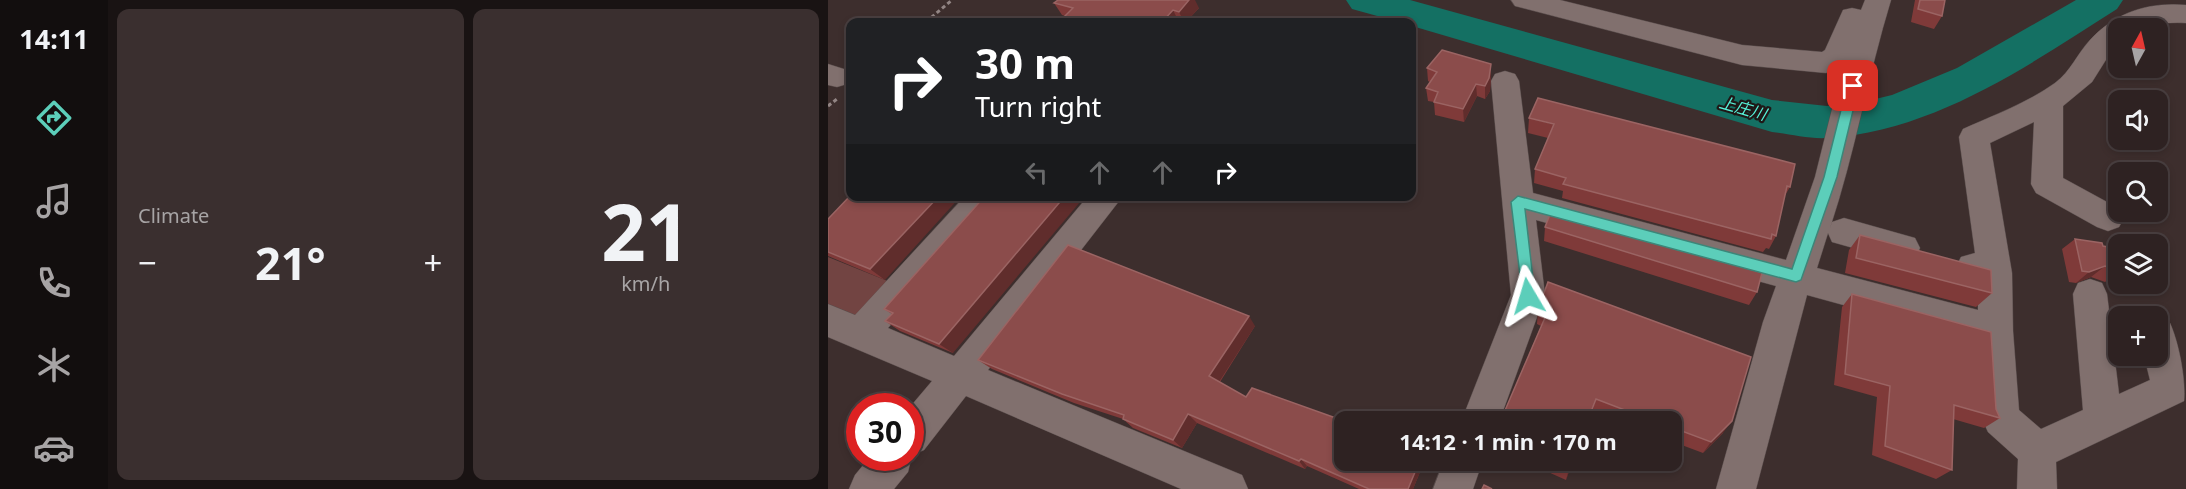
<!DOCTYPE html>
<meta charset="utf-8">
<style>
body{margin:0;font-family:"Noto Sans","Noto Sans JP",sans-serif;background:#3a2f2f;color:#f1f3f6;height:100vh;display:flex;flex-direction:column;font-size:22px;white-space:nowrap}
*{box-sizing:border-box;margin:0}
p{font-size:20px;color:#a7a4a5}
.icon{flex:none;width:33px;height:33px;fill:none;stroke:currentColor;stroke-width:2;stroke-linecap:round;stroke-linejoin:round}
.map{position:relative;flex:1;overflow:hidden}
.panel{display:flex;flex-direction:column;gap:9px;padding:9px;background:#191313;width:720px}
.panel>*{flex:none}
.guide{position:absolute;left:18px;top:18px;width:570px;height:183px;border-radius:12px;box-shadow:0 3px 9px #0003,0 0 0 2px #493f40;background:#202124;color:#fff;overflow:hidden}
.needle{width:39px;rotate:8deg}
.tools{position:absolute;left:1280px;top:18px;display:grid;gap:12px}
.tools a{display:grid;place-items:center;width:60px;height:60px;border-radius:12px;background:#2e2222;box-shadow:0 3px 9px #0003,0 0 0 2px #493f40;font-size:30px}
.speed{position:absolute;left:18px;top:393px;display:flex;gap:12px;font-size:30px;font-weight:700;text-align:center}
.speed>*{display:grid;place-content:center;width:78px;height:78px;border-radius:50%;background:#2e2222;box-shadow:0 3px 9px #0003,0 0 0 2px #493f40;line-height:1}
.speed .limit{border:9px solid #d22;background:#fff;color:#111}
.pin{position:absolute;display:grid;place-items:center;width:51px;height:51px;color:#fff;margin:-26px;border-radius:12px;box-shadow:0 3px 9px #0006}
.me{position:absolute;width:66px;margin:-33px;rotate:353deg;stroke-linejoin:round;filter:drop-shadow(0 0 4px #0008)}
.turn{display:flex;align-items:center;gap:21px;height:126px;padding:0 30px;font-size:27px}
.turn .icon{width:78px;height:78px;stroke-width:2.5}
.turn b{display:block;font-size:42px;line-height:51px}
.lanes{display:flex;align-items:center;height:57px;padding:0 30px;background:#0003;justify-content:center;gap:30px;direction:ltr}
.lanes .off{opacity:.35}
.big{font-size:45px;font-weight:700;line-height:1.1}
.panel .widget{flex:1;display:flex;flex-direction:column;justify-content:center;gap:9px;min-width:0;padding:0 21px;border-radius:12px;background:#3a2f2f}
.panel .dial{align-items:center;gap:0}
.dial b{font-size:78px;line-height:1}
.heat{display:flex;justify-content:space-between;align-items:center;font-size:33px;direction:ltr}
.panel .tiles{flex:1;display:grid;gap:9px;grid-template-columns:repeat(2,1fr)}
.trip{position:absolute;left:506px;top:411px;width:348px;height:60px;border-radius:12px;background:#2e2222;box-shadow:0 3px 9px #0003,0 0 0 2px #493f40;font-weight:700;line-height:60px;text-align:center}
main{display:flex;flex:1;min-height:0}
.dock{display:flex;flex-direction:column;width:108px;justify-content:space-around;align-items:center;background:#120e0e;color:#a7a4a5}
.dock .icon{width:42px;height:42px}
.dock .current{color:#5cceba}
.dock b{font-size:27px;color:#f1f3f6}
.map>svg:first-child{display:block}
.green{fill:#724442}
.lines{fill:none;stroke-linecap:round;stroke-linejoin:round}
.river{fill:#147063;fill-rule:evenodd}
.minor-casing{stroke:#584c4b;stroke-width:1}
.path{stroke:#928584;stroke-width:3;stroke-dasharray:4 3;stroke-linecap:butt}
.minor{fill:#81706e;fill-rule:evenodd}
.wall{fill:#7f3a39}
.shaded-wall{fill:#602d2c}
.building{fill:#8b4c4b;stroke:#9b6463;stroke-width:1.5}
.route{fill:#5cceba;stroke:#3c8679;stroke-width:1.5}
.labels{text-anchor:middle;dominant-baseline:central;stroke-width:4.5;stroke-linejoin:round;paint-order:stroke}
.water-label{font-size:16px;font-style:italic;fill:#56f1d8;stroke:#1f1817}
</style>
<main>
<nav class="dock">
<b>14:11</b>
<svg class="icon current" aria-label="directions" viewBox="0 0 24 24"><path d="M12 3l9 9-9 9-9-9zM9 14v-3h6M13 9l2 2-2 2"/></svg>
<svg class="icon" aria-label="music" viewBox="0 0 24 24"><path d="M9 18V5l10-2v13"/><circle cx="6" cy="18" r="3"/><circle cx="16" cy="16" r="3"/></svg>
<svg class="icon" aria-label="phone" viewBox="0 0 24 24"><path d="M5 4h4l2 5-3 2q2 4 5 5l2-3 5 2v4C11 20 4 13 5 4z"/></svg>
<svg class="icon" aria-label="climate" viewBox="0 0 24 24"><path d="M12 3v18M4 7l16 10M4 17L20 7"/></svg>
<svg class="icon" aria-label="car" viewBox="0 0 24 24"><path d="M5 17H2v-5l4-1 3-4h7l3 4 3 1v5h-3M9 17h6M6 11h13"/><circle cx="7" cy="17" r="2"/><circle cx="17" cy="17" r="2"/></svg>
</nav>
<section class="panel">
<div class="tiles">
<div class="widget"><p>Climate</p>
<div class="heat"><a>−</a><b class="big">21°</b><a>+</a></div>
</div>
<div class="widget dial"><b>21</b><p>km/h</p></div>
</div>
</section>
<div class="map">
<svg width="1358" height="489" viewBox="0 0 1358 489">
<rect width="100%" height="100%" fill="#3d2e2d"/>
<path class="green" d="M0,257l67,27 -36,41 -31,-13z"/>
<g class="lines">
<path class="river" d="M518,0h64l362,100 55,6 36,-4 29,-7 65,-27 119,-68h47l-6,9c-88,56 -182,122 -290,129 -19,1 -37,-4 -55,-6l-360,-106v-4h-13l-47,-13z"/>
<defs>
<path id="minor" d="M683,0h49l182,45 80,7 3,-2 18,-40 9,-2 9,2 4,-10h26c-23,75 -36,153 -61,228l2,-6 12,-4 71,20 5,10 -5,10 -12,4 -71,-20 -4,-9 -11,35 161,42v-27l-17,-6 -5,-10 5,-10 14,-4 -16,-116 4,-8c31,-14 64,-26 92,-46 16,-12 22,-29 35,-43 26,-28 58,-38 96,-35v18c-24,-2 -45,5 -68,5v18l-9,9 -17,27 -29,24v72l55,30 6,10 -5,9 -11,4 -11,-4 -61,-34 -5,-9 3,-62 -44,21 22,130 1,58 6,79 22,19 42,-19 -10,-116 5,-11 12,-4 12,4 5,11 12,100 31,-14 -6,-24h13v-38l13,5c9,20 16,57 14,78l-128,61 1,27h-40l1,-30 -30,-27 -6,-13 -4,-77 -171,-47 -51,194h-40l47,-167 13,-36 -240,-66 9,75 -46,127h-38l50,-127 -20,-214 4,-7 10,-3 10,3 4,7 14,112 253,67 29,-83 28,-112 -17,8 -84,-8 -227,-59z
M0,64l19,6 3,6 -3,8 -10,3 -9,-2z
M137,196h36l-5,9 -108,123 66,28 134,-160h35l-135,174 254,105 6,14h-67l-215,-93 -42,54 -12,5 -4,17 -14,17h-45l6,-14 14,-17h41v-51l22,-26 -104,-44v-33l27,11z
M616,460h39l-10,29h-40z"/>
</defs>
<use href="#minor" class="minor-casing"/>
<path class="path" d="M98,22l26,-22
M0,106l9,-7"/>
<use href="#minor" class="minor"/>
</g>
<path class="wall" d="M1087,0h30l-3,16 -8,13 -23,-7z
M226,3l145,5 -13,14h-127l6,-6 -3,-1z
M663,64v12l-1,15 -5,8 -8,-3 -13,26 -29,-7 -1,-13 -6,-1 -2,-13 4,-6 -2,-1 -1,-13z
M701,118l261,69 -6,10 -8,39 -7,13 -3,-1 -3,4 -201,-54 1,-7 -29,-8 1,-14 13,-31 -20,-5z
M157,196l-32,157 -53,-22 -15,-10 7,-7 -8,-5z
M0,219l57,61 -57,-24z
M717,227l212,65 -8,13 -205,-64z
M1032,235l132,58 -16,14 -131,-34 4,-23z
M1247,239l28,7 15,21v5l-13,10 -14,-5 -15,6 -7,-1 -7,-33z
M720,282l175,151 -20,20 -32,-12v-19h-54l-25,-10 -3,10h-89l41,-96 -4,-2 1,-15z
M1024,294l144,115 4,9 -16,10 -31,-9 -1,51 -16,9 -64,-24 5,-58 -43,-12 8,-78z
M427,326l-35,56 124,78h81l-12,29h-54l-52,-23 -2,3 -108,-46 -15,25 -49,-20 -10,-9 -49,-16 -82,-34 -14,-9z
M693,460h52l-7,20z"/>
<path class="shaded-wall" d="M361,0h6l4,8 -13,14h-2l-5,-10z
M345,10l6,12h-17z
M663,64v12l-1,15 -5,8v-13z
M648,84l1,12 -13,26 -1,-13z
M111,196h22l-76,84 -15,-11z
M237,196h20l-132,157 -14,-9z
M1277,266l-14,11 -15,6 13,-11z
M421,316l6,10 -38,59 -8,-9z
M768,399l-7,23h-2z
M360,414l9,9 -15,25 -9,-8z
M904,421l-9,12 -20,20 8,-11z
M473,459l6,7 -2,3 -6,-8z
M592,460h5l-12,29h-5z
M744,460h1l-7,20 3,-11z"/>
<path class="building" d="M230,0h131l-10,12 -6,-2 -11,12h-103l14,-14 -19,-5z
M1092,0h25l-3,16 -24,-7z
M614,50l49,14 -2,14 -4,8 -9,-2 -13,25 -29,-7 4,-10 -12,-4 11,-16 -10,-4z
M710,98l257,66 -5,23 -3,-1 -11,50 -4,-2 -1,5 -208,-55 3,-6 -31,-9 19,-45 -25,-6z
M22,196h89l-69,73 -42,-17v-33z
M157,196h80l-126,148 -54,-23 8,-8 -9,-4z
M723,212l212,57 -6,23 -212,-65z
M1032,235l131,35 1,23 -136,-35z
M1247,239l27,4 1,3 10,2 5,19v4l-13,-5 -16,6 -7,-1z
M240,245l181,71 -40,60 37,21 6,-9 95,34h-3v38h76l-12,29h-39l-68,-30 -2,2 -111,-47 -15,26 -50,-21 1,-4 -62,-21 -84,-34z
M720,282l203,75 -19,64 -21,21 -40,-15v-5h-15l-60,-23 -9,23h-87l47,-109 -9,-4z
M1024,294l139,38 5,77 4,9 -46,-13 -2,65 -67,-24 5,-60 -45,-12z
M720,460h24l-3,9z
M656,485l8,4h-10z"/>
<path class="route" d="M1025,81l6,5 -22,91 -36,103 -5,2 -271,-73 10,87 -2,4h-10l-12,-98 7,-6 274,73 32,-92 23,-91z"/>
<g class="labels">
<g class="water-label">
<text transform="translate(915 108) rotate(16)">上庄川</text>
</g>
</g>
</svg>
<div class="tools">
<a><svg class="needle" viewBox="-14 -14 28 28"><path d="M0-13l5 13h-10z" fill="#e53935"/><path d="M0 13l5-13h-10z" fill="#a7a4a5"/></svg></a>
<a><svg class="icon" aria-label="sound" viewBox="0 0 24 24"><path d="M4 9h4l5-4v14l-5-4H4zM17 9q2 3 0 6"/></svg></a>
<a><svg class="icon" aria-label="search" viewBox="0 0 24 24"><circle cx="10" cy="10" r="6"/><path d="M15 15l6 6"/></svg></a>
<a><svg class="icon" aria-label="layers" viewBox="0 0 24 24"><path d="M12 4l9 5-9 5-9-5zM3 14l9 5 9-5"/></svg></a>
<a>+</a>
</div>
<div class="speed"><div class="limit">30</div></div>
<div class="pin" style="left:1025px;top:86px;background:#d93025"><svg class="icon" aria-label="arrive" viewBox="0 0 24 24"><path d="M6 21V4h12l-3 4 3 4H6"/></svg></div>
<svg class="me" style="left:700px;top:296px" viewBox="-20 -20 40 40"><path d="M0-17L14 15 0 8-14 15z" fill="#5cceba" stroke="#fff" stroke-width="4"/></svg>
<div class="trip">14:12 · 1 min · 170 m</div>
<div class="guide">
<div class="turn"><svg class="icon" aria-label="right" viewBox="0 0 24 24"><path d="M7 20v-9h11M14 6l5 5-5 5"/></svg><div><b>30 m</b>Turn right</div></div>
<div class="lanes"><svg class="icon off" aria-label="left" viewBox="0 0 24 24"><path d="M17 20v-9H6M10 6l-5 5 5 5"/></svg><svg class="icon off" aria-label="ahead" viewBox="0 0 24 24"><path d="M12 20V5M6 11l6-6 6 6"/></svg><svg class="icon off" aria-label="ahead" viewBox="0 0 24 24"><path d="M12 20V5M6 11l6-6 6 6"/></svg><svg class="icon" aria-label="right" viewBox="0 0 24 24"><path d="M7 20v-9h11M14 6l5 5-5 5"/></svg></div>
</div>
</div>
</main>
